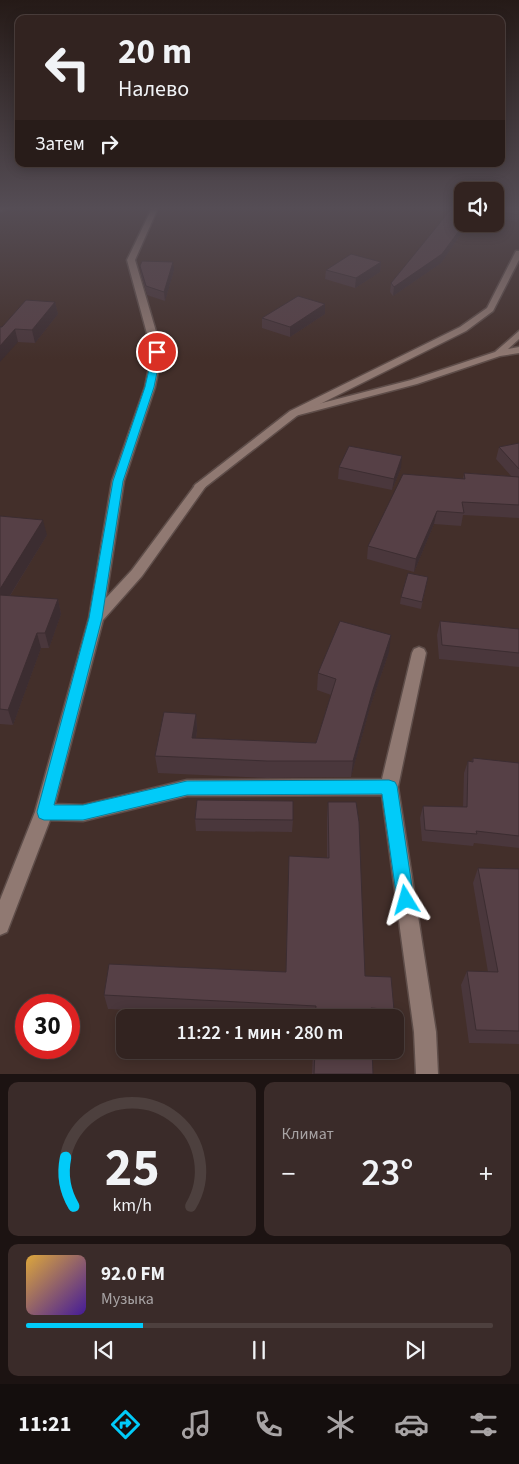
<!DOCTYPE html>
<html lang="ru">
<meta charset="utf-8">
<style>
body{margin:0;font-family:"Source Sans 3",sans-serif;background:#3a2b29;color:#f1f3f6;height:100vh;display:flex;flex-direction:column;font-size:19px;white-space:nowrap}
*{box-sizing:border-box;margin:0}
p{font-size:16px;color:#a8a4a5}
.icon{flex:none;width:28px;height:28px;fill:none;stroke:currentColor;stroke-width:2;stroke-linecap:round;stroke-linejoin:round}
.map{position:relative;height:1074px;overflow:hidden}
.side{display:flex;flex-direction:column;gap:8px;padding:8px;background:#1c1312;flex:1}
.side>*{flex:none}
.guide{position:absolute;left:15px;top:15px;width:490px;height:152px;border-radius:10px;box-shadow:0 2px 12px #0003,0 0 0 1px #4d403e;background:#322320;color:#f1f3f6;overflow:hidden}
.fabs{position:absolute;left:454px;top:182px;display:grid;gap:10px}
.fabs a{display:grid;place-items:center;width:50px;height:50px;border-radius:10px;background:#322320;box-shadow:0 2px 12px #0003,0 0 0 1px #4d403e;font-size:25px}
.speed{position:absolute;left:15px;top:994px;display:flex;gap:10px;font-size:25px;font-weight:700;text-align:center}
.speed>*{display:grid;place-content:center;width:65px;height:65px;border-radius:50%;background:#322320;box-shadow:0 2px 12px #0003,0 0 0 1px #4d403e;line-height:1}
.speed .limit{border:8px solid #d22;background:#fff;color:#111}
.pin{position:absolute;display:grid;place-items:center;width:42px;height:42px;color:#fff;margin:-21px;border:2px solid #fff;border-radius:50%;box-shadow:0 1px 5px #0007}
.me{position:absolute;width:55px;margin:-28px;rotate:352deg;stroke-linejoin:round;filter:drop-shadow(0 0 4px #0008)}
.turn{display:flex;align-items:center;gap:18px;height:105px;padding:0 20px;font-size:22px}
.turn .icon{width:65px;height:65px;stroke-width:2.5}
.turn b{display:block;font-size:35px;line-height:42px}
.then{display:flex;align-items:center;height:48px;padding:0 20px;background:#0003;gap:10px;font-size:19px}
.big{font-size:38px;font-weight:600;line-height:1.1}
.side .tile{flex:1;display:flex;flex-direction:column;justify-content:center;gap:8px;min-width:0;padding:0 18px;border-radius:10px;background:#3a2b29}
.side .dial{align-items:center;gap:0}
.dial svg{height:130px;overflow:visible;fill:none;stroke:#4d403e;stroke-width:7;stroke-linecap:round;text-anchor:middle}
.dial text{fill:#f1f3f6;stroke:none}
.song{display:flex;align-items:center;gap:15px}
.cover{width:60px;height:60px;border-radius:8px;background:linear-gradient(135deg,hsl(40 70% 55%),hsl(260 70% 35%))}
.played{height:5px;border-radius:2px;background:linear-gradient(90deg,#01cbf9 25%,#4d403e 25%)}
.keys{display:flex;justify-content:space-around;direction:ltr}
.heat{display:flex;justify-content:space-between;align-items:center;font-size:28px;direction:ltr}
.side .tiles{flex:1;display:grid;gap:8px;grid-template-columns:1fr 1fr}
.tile:last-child{grid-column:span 2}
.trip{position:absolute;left:116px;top:1009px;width:288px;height:50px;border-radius:10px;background:#322320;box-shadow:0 2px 12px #0003,0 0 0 1px #4d403e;font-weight:600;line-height:50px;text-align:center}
.menu{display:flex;height:80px;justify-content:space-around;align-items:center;background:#140e0d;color:#a8a4a5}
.menu .icon{width:35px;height:35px}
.menu .on{color:#01cbf9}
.menu b{font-size:22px;color:#f1f3f6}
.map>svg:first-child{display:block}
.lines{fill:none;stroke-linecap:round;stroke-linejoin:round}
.minor-casing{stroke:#5e4d49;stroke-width:3}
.tertiary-casing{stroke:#5e4d49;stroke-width:3}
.minor{fill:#907972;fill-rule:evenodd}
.tertiary{fill:#907972;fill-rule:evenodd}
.wall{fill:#4a373c}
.shaded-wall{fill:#3c2d31}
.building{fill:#564046;stroke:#3c2d31}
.route{fill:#01cbf9;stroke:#0184a2}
</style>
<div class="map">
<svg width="519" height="1074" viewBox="0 0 519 1074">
<rect width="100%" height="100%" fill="#432f2a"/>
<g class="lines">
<defs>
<path id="minor" d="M0,208h9l-9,3z
M152,208h6l-23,52 27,92 -7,35 -31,94 -18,117 26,-28 64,-86 4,-2 6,4 -64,90 -39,44 -48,184 28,1 104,-25 195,-1 30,-126 2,-4 5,-2 5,2 2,4 -28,134 38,245 2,42h-22l-2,-42 -32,-237 -195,1 -104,25 -33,-1 -43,112 -7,3v-35l35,-88 54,-194 23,-137 33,-94 7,-35 -25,-92z
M519,331v8l-11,10 11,-2v6l-19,3 -83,28 -122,32 -5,-3 1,-2 120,-31 84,-28z"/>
<path id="tertiary" d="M516,251h3v9l-26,51 -27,20 -168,84 -94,73h-8l-2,-2 2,-2 94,-73 170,-84 27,-19z"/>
</defs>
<use href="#minor" class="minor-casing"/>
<use href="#tertiary" class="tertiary-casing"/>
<use href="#minor" class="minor"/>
<use href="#tertiary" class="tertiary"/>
</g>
<path class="wall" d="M519,208v9l-2,5 -21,-4 1,-7z
M462,224h6l-27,39 -48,33 -3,-4 1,-9z
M381,262l-1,10 -25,16 -30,-9 1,-9z
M140,266l34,4 -9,31 -18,-6 -6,-20z
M55,302l3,12 -23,29 -17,-1 -16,-15z
M325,304v10l-35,23 -28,-9v-10z
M519,443v75l-56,-3 -2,11 -27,-2 -20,48 -47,-13 1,-13 95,-67 1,-6 47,3 -15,-17 3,-12z
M339,467l62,1 -9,22 -54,-11z
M0,516l47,19 -37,61 48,3 3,15 -12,34h-8l-28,77 -13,-1z
M428,577l-7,32 -21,-5 1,-7z
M440,621l79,8v38l-80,-8 -2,-24z
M389,652l-19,55 -19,70 -84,1 -109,-5 -3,-17 41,-42 1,17 -1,7 120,5 15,-48 -14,-5 1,-17z
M473,758l46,5v85l-45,-5 -1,3 -51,-5 -2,-23 3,-12 40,1 1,-34 4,-12 3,1z
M328,802l37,174 29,34 -3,8h-103l-180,-9 -4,-14 182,-23 3,-101 38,-13v-41z
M195,819l98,1 -1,12 -96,-1z
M478,868l41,1v175l-50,-1 -8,-58 6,-14 21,1 -15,-89z
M313,1050h59l1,24h-61z"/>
<path class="shaded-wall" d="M464,224h4l-27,39 -48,33 1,-9z
M173,262l1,8 -9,31 -1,-9z
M381,262l-1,10 -25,16 1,-10z
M55,302l3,12 -23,29 -3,-13z
M325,304v10l-35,23v-10z
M15,329l3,13 -18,20v-16z
M402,456l-1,12 -9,22 2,-11z
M437,511l-3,13 -20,48 2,-13z
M43,520l4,15 -46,75 -1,-2v-19z
M58,599l3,15 -12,34 -4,-15z
M37,633l4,15 -28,77 -5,-15z
M391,635l-2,17 -19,55 -19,70 2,-16 20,-71z
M196,714l1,17 -4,24 -1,-17z"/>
<path class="building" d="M452,208h10v16h2l-22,30 -48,33 -3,-4z
M498,208h21v5l-1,2 -21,-4z
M351,254l30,8 -25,16 -30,-8z
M142,261l31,1 -9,30 -18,-6 -6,-20z
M298,296l27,8 -35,23 -28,-9z
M26,300l29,2 -23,28 -17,-1 -15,17v-19h2z
M519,443v26l-20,-22z
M349,446l53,10 -8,23 -55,-12z
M464,473l55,4v28l-57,-3 2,11 -27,-2 -21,48 -48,-13 35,-72 62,5z
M0,516l43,4 -43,69z
M408,573l20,4 -6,25 -21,-5z
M0,595l58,4 -13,34h-8l-29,77 -8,-1z
M340,621l51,14 -18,55 -20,71h-86l-112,-5 9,-44 32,2 -4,24 124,5 20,-64 -18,-6z
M440,621l79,8v24l-77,-8z
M473,758l46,5v73l-43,-5 1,3 -52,-4 -2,-24 44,1 1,-46 5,1z
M197,800l96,1v19l-98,-1z
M328,802h28l3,20 6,154 26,1 3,33 -23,-2v10h-56l1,-12 -212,-11 5,-31 177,8 3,-116 40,2z
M478,868l41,1v162l-43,-1 -9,-59 31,1z
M315,1050h57l1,24h-59z"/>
<linearGradient id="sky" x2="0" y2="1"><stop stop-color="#251a17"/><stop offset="0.58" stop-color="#554d55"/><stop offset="1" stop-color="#554d55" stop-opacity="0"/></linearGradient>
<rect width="519" height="359" fill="url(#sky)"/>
<path class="route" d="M157,349l4,3 -7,35 -31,94 -21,137 -48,187h29l104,-24 202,-1 6,2 2,4 17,114 -2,6 -6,3 -7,-3 -2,-6 -15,-106 -195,1 -104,25h-39l-5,-2 -2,-6 52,-194 24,-137 32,-94 8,-35z"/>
</svg>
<div class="fabs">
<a><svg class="icon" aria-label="sound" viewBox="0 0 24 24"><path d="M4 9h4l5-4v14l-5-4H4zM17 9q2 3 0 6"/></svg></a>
</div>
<div class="speed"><div class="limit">30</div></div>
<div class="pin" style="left:157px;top:352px;background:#d93025"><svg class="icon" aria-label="arrive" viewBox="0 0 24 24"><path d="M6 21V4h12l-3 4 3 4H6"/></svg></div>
<svg class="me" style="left:406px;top:900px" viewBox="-20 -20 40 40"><path d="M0-17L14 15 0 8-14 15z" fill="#01cbf9" stroke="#fff" stroke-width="4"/></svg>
<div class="trip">11:22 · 1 мин · 280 m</div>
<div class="guide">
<div class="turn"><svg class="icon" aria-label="left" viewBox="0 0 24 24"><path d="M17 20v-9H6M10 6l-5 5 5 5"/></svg><div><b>20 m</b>Налево</div></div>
<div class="then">Затем<svg class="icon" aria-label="right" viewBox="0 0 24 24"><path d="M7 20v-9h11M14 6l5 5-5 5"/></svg></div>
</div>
</div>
<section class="side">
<div class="tiles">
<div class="tile dial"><svg viewBox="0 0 100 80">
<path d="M14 69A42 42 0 1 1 86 69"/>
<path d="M14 69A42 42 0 0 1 9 39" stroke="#01cbf9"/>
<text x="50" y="56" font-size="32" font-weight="700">25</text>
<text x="50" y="72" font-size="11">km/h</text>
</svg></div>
<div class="tile"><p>Климат</p>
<div class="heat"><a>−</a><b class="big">23°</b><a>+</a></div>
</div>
<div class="tile">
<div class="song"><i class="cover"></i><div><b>92.0 FM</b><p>Музыка</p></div></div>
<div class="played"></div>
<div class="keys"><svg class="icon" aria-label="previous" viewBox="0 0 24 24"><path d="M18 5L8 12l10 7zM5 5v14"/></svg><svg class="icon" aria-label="pause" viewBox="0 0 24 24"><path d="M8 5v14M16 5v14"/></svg><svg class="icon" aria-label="next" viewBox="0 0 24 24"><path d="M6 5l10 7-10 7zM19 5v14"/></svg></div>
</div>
</div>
</section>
<nav class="menu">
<b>11:21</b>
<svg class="icon on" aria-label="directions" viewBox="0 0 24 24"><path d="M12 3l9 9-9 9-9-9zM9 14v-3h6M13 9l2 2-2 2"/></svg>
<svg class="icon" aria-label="music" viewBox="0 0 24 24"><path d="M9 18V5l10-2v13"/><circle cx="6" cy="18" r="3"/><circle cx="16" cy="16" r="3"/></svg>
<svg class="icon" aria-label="phone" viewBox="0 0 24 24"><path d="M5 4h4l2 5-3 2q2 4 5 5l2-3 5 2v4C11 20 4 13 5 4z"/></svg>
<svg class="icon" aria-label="climate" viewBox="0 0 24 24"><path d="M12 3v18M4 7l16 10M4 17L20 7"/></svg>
<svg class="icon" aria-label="car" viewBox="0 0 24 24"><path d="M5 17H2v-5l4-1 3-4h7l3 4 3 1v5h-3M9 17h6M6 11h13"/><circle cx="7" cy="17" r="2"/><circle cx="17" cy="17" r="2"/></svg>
<svg class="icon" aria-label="filters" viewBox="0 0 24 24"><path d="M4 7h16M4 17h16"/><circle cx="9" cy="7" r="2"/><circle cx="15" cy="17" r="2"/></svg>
</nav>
